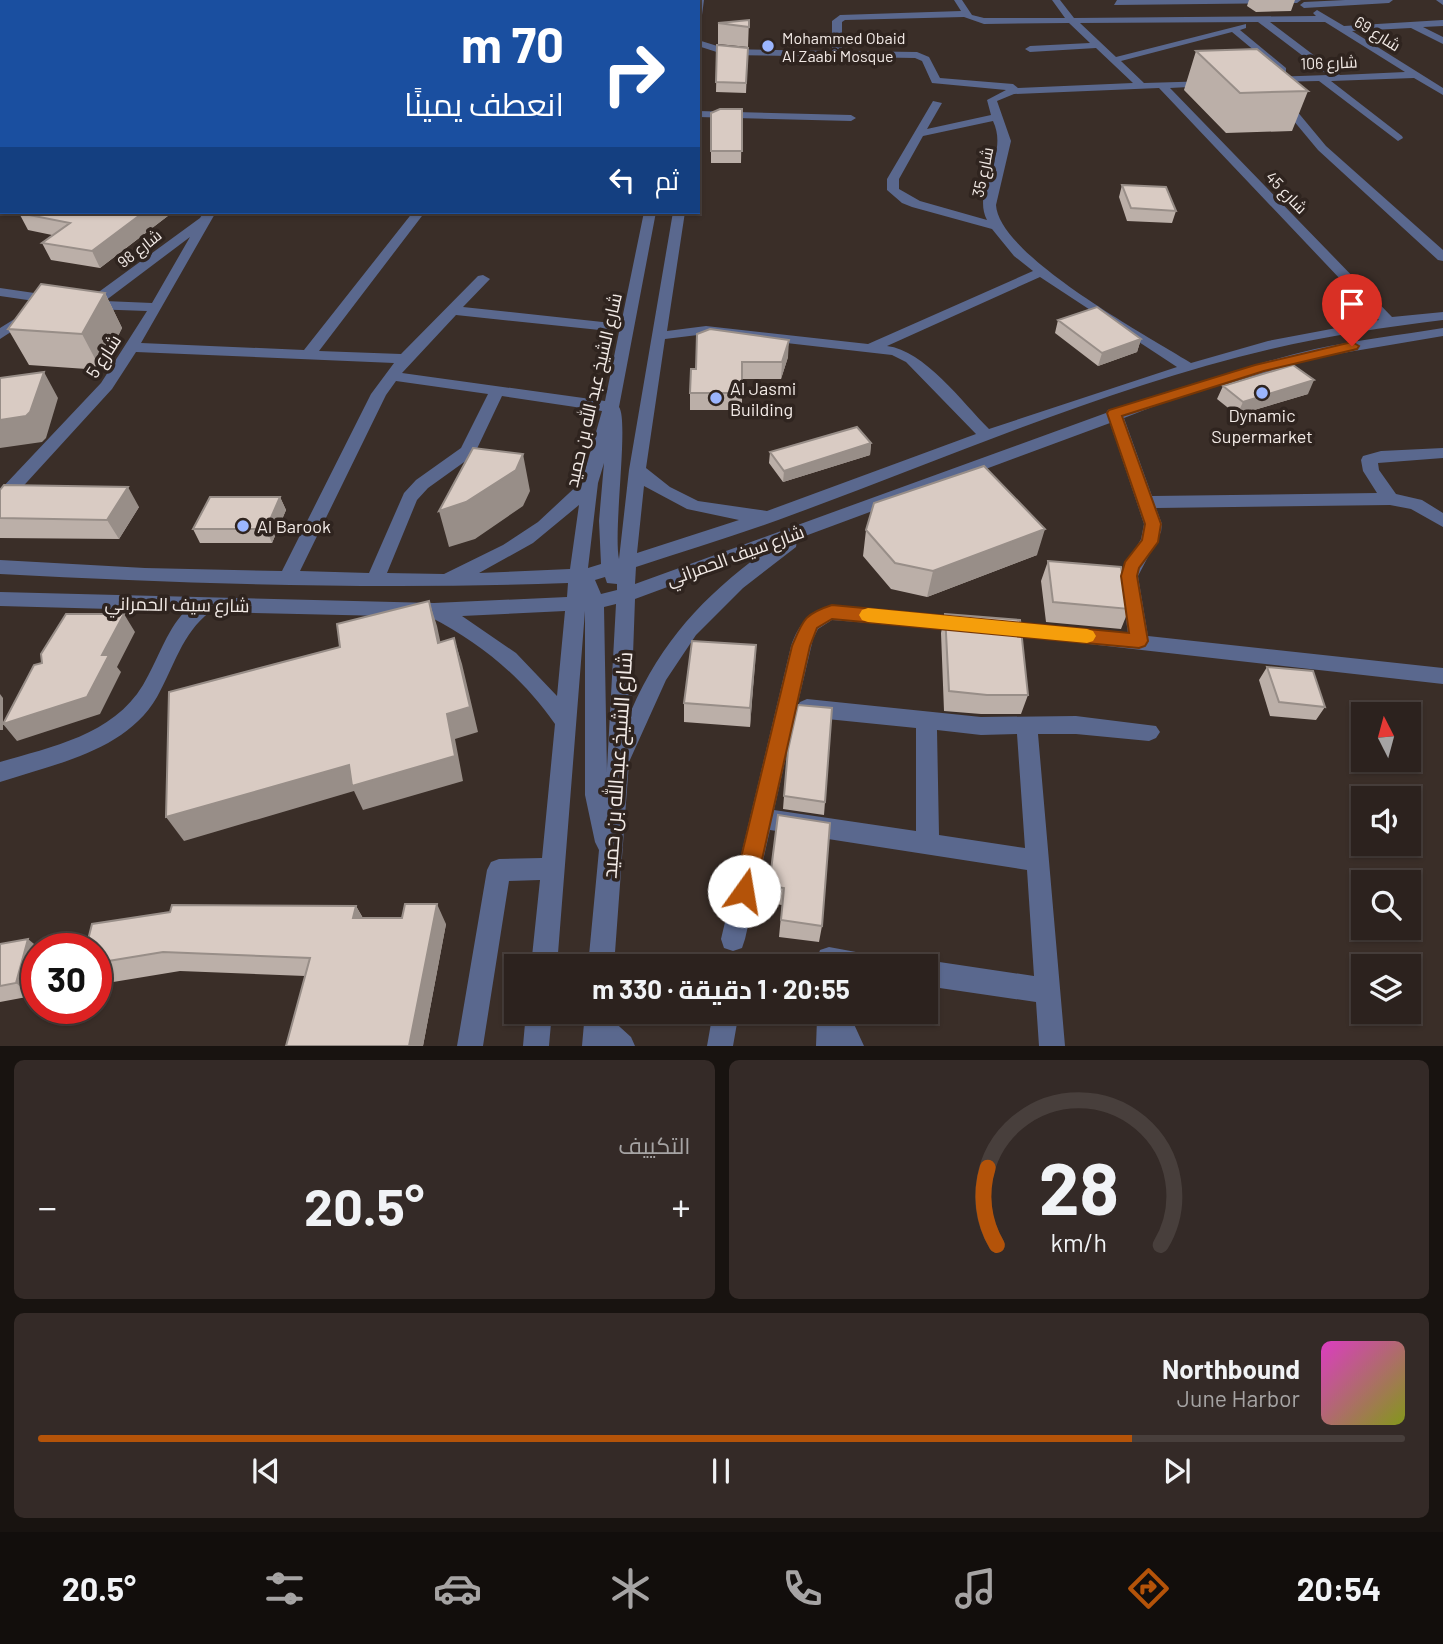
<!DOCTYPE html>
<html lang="ar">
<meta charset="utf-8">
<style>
body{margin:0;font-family:Barlow,Cairo,sans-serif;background:#342a27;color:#f1f3f6;direction:rtl;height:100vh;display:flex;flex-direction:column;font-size:26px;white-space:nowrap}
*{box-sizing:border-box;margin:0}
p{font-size:23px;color:#a6a4a4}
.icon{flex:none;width:38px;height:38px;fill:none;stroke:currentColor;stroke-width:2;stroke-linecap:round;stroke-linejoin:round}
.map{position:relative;height:1046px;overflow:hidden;direction:ltr}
.details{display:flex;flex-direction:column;gap:14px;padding:14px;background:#181310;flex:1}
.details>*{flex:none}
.hud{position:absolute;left:0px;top:0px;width:700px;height:214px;box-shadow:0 2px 5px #0004,0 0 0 2px #483f3c;direction:rtl;background:#1a4fa0;color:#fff;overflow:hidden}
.needle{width:46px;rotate:354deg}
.tools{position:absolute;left:1351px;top:702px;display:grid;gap:14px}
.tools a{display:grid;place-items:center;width:70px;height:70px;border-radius:0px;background:#2c221e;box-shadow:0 2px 5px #0004,0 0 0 2px #483f3c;font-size:35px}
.speed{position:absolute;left:21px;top:933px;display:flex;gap:14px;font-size:35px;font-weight:700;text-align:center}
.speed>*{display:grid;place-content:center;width:91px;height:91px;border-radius:50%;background:#2c221e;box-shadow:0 2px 5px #0004,0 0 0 2px #483f3c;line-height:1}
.speed .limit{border:10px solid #d22;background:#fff;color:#111}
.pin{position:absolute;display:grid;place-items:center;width:60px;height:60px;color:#fff;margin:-72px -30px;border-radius:50% 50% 50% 0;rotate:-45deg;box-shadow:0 0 7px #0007}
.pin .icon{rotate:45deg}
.me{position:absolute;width:77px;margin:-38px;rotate:13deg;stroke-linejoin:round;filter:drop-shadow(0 0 5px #0008)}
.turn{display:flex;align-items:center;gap:24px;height:147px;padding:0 21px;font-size:32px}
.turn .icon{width:91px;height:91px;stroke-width:2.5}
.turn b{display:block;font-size:49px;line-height:60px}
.then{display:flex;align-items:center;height:66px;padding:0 21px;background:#0003;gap:14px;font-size:26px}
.big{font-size:52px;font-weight:700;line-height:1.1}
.details .widget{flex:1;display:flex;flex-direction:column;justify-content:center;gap:10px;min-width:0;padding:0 24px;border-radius:10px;background:#342a27}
.details .dial{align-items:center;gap:0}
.dial svg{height:182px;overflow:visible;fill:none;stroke:#483f3c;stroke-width:7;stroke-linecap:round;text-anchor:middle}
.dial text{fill:#f1f3f6;stroke:none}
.song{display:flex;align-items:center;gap:21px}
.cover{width:84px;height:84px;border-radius:10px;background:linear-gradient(135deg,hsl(310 70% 55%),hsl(70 70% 35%))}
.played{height:7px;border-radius:4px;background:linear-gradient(90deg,#b45309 80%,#483f3c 80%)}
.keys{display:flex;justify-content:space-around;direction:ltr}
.heat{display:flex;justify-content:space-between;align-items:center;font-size:38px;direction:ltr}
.details .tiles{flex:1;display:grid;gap:14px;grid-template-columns:1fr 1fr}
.widget:last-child{grid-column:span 2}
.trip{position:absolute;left:504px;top:954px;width:434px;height:70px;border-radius:0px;background:#2c221e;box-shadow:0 2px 5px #0004,0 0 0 2px #483f3c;font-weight:700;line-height:70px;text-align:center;direction:rtl}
.menu{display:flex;height:112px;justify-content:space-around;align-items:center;background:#120e0c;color:#a6a4a4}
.menu .icon{width:49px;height:49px}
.menu .selected{color:#b45309}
.menu b{font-size:32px;color:#f1f3f6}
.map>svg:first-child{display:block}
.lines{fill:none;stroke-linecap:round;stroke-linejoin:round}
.minor{fill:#5a688e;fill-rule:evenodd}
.major{fill:#829cea;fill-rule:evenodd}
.wall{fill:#bbafa8}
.shaded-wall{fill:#988e88}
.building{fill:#d9cbc3;stroke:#988e88;stroke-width:2}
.route{fill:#b45309;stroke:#753606;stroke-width:2}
.slow{fill:#f59e0b}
.poi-dot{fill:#9bb5fd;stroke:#2f241f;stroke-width:2.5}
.labels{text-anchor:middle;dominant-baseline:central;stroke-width:7;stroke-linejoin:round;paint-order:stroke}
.far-street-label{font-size:16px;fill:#f2eae6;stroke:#2f241f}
.far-poi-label{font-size:16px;fill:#f2eae6;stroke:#2f241f;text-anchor:start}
.street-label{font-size:18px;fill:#f2eae6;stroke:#2f241f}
.poi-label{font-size:18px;fill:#f2eae6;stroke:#2f241f;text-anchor:start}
.near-street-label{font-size:21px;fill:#f2eae6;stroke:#2f241f}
</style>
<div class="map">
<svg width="1443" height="1046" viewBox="0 0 1443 1046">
<rect width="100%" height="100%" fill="#3a2e28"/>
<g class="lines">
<path class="minor" d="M544,0h14l-16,2z
M676,0h8l-9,2z
M696,0h8l-2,15 -4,3v-16z
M954,0h8l10,15 12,3h81l-13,-18h8l14,18 242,-2 -3,-3 4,-3 27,16 99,-6v6l-20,1 20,10v7l-32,-16 -59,3 91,57v7l-29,-17 -83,3 71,55 1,2 -5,3 -79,-60 -52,1 -1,-2 5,-3 57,-2 -70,-53 -178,1 36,34 130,-33v4l-6,2 46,38v4h-6l-48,-40 -111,29 23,22 68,-2 1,2 -5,3 -38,2 222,229 51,-5v8c-58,7 -116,16 -172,29 -163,38 -318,107 -474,164 -53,20 -107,36 -161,54l-1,17 471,-171 2,-3c69,-18 137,-45 207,-61 42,-9 86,-14 128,-21v8l-124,21 -144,41 -51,20 28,78 225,-3 -14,-22 -2,-11 2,-4 18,-5 62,-3v10l-65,5 1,7 17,24 26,6 21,13v14l-32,-18 -21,-4 -234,3 6,16 -1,8 -23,44 10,60 295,32v16l-452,-51 -3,-5 3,-5 7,-3 130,14 -8,-58 21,-37 3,-15 -34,-101 -313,116 -1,8 -53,41 -47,47 -30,45 -37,82 -15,204h-26l11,-116 -4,-8 -10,-47v-184l-28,355h-26l9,-86 -31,1 -26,165h-26l30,-176 4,-8 8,-3 43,-1 13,-134c-33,-47 -74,-81 -125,-107l-220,-5c-28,21 -36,55 -53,85 -31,54 -102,67 -157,85v-20c51,-15 113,-27 143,-77 15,-25 22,-52 42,-74l-185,-5v-14l434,11 133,-6 1,-14c-190,7 -378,1 -568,-9v-14l145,8 137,3 89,-177 23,-31 -258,-11 -24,37 -106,116 -6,2v-17l101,-107 46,-72 -57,-2 -7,-4 2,-3 115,-84 4,-6h12l-75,131 163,7 109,-138h12l-106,139 82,3 77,-78 5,-1 7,4 -27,28 158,17 23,-112h12l-37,195c10,14 -6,123 0,152l10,-89 44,-258h12l-18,119 39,-5 162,18 165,-73 -19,-15 -22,-27 -80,-22 -10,-4 -15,-13v-11l46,-78 9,2 -15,26 64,-14 -4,-15 19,-10 -74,-7 -10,-22 -7,-3 -189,-3 -28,-9v-6l29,9 105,2v-30l8,-6 121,-4zM964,17l20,7 85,-1 21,20 -60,3 -5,3 5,3 66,-4 37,35 -115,5 -5,-4 -73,-6 -11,-21 -12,-5 -75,-1v-29l3,-2zM1270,22h55l80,50 -65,3zM1159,88l220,232 -111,21 -77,22c-43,-27 -192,-107 -195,-158l15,-64 -14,-40 17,-7zM993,121c17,36 -22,68 -6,99l-67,-19 -21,-12v-10l24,-43zM190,237l-38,66 -47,-2zM1040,277l137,90 -188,62c-26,-26 -65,-79 -102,-83zM456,315l163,17 -14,69 -203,-28zM706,334l186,21 14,7 70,72 -209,77 -69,-10 -28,-14 -24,-19 19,-129zM396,381l92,13 -27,54 -45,32 -12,13 -35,80 -69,-2 86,-176zM502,396l100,15 -20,70 -44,41 -35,23 -59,29 -57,-1 30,-73 11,-12 46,-33zM604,463l-5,58 2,43 -13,4 10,-85zM644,486l43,23 52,11 -102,33zM579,505l-9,64 -91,4 54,-30zM765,551c-62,46 -103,89 -134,160l4,-112zM605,577l2,6 10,1v6l-16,4 -6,-14zM616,604l-9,164v5l-3,-166zM565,611l-8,85 -41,-43 -54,-37z
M1117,0h184l-4,3 -183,2z
M1345,0h48l-4,3 -85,5 -4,-3 4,-3z
M1436,0h7v5z
M1278,98h8l40,48 117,104v11l-5,-1 -120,-110 -40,-48z
M698,111l153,4 5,3 -5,3 -153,-4z
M0,148h2l-2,7z
M0,168h2v6h-2z
M0,288l55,8 7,4 -7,4 -55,-8z
M29,310l5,1v6l-34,22v-11z
M832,605l134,12 7,2 3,5 -3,5 -7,2 -134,-11 -14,9 -5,10 -16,68 3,-5 7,-3 174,18 95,-1 80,10 4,6 -4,6 -7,3 -73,-7h-38l27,312h-26l-3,-44 -110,-16v-20h-10l10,-6 108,16 -7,-106 -257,-40 -25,109 -3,9 -9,3 -9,-3 -3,-9 70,-293c8,-23 18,-34 41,-41zM797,708l3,6 7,3 109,11v103l-142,-21zM937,730l44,5 36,-1 8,114 -86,-13z
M829,947l54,10 4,9h-68l-2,-7 3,-9z
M526,1012h26l-3,34h-26z
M585,1012h26l-1,6 21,19 4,9h-53z
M713,1012h26l-6,34h-26z
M814,1012h30l9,10 11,24h-48l1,-27z"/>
<path class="major" d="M401,0h15l-16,2z
M434,0h14l-16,2z
M0,131h2l-2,7z"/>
</g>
<path class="wall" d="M1249,0h46l-4,11 -35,1 -9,-6z
M749,20l-1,27 -30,-3v-21z
M717,45l31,3 -2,45 -30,-1z
M1196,51l112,40 -16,40 -66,2 -42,-43z
M742,109l-1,54h-30v-50z
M1122,185l54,26 -4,12 -45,-2 -8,-24z
M22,212h151l-73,56 -49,-8 -9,-17 10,-8 -24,-5 -9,-17z
M105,293l17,35 -21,42 -72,-5 -21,-36z
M1058,320l83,19 -4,13 -39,14 -43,-33z
M697,334l91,23 -7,22h-39v31h-52v-17l6,-24z
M1223,386l85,8 -71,21 -20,-16z
M871,443l-1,12 -87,27 -14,-19 1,-11z
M0,490l139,17 -20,32 -119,-1z
M280,497l6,13 -14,33h-72l-7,-14z
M866,530l171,25 -110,42 -36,-8 -28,-33z
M1048,561l81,48 -8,20 -75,-7 -5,-41z
M945,614l83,81 -7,19h-40l-37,-3 -3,-78z
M756,645l-6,82 -66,-5v-19z
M1267,667l58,40 -9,13 -46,-4 -11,-36z
M784,796l41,6 -1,13 -41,-6z
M778,815l44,111 -3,16 -40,-5 3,-32 -14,-2z
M356,906l7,12 83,6 -23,122h-137l19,-70 -125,-5 -79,13 -5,-4v-32z
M0,944l37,4v31l-5,17 -32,6z"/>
<path class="shaded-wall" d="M144,212h29l-73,56 -8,-17z
M105,293l17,35 -21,42 -19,-36z
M1141,339l-4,13 -39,14 4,-13z
M789,340l-1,17 -7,22 1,-17z
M44,372l14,26 -12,40 -4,4 -42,6v-28z
M1314,380l-6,14 -71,21 6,-13z
M871,443l-1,12 -87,27 1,-11z
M523,454l7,37 -7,15 -48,33 -26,8 -10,-36z
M128,487l11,20 -20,32 -12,-19z
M280,497l6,13 -14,33 -6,-14z
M1045,529l-8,26 -110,42 6,-26z
M429,601l8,25 9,42 -8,-25z
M124,614l11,18 -18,35 4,5 -21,42 -83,27 -14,-17v6h-3v-36l3,4v26l99,-69z
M454,638l8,26 16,68 -23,7 8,42 -100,29 -9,-19 -170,50 -18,-24 281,-103z
M756,645l-1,20 -5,62v-19z
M437,904l9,20 -23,122h-14z
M356,906l11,20 -14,-8z
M28,939l11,9h-2v31l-5,17 -16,-13z"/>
<path class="building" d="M620,0h30l1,2h-31z
M749,20v7l-31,-4 11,-1z
M717,45l31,3 -2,35 -30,-1z
M1257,49l51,42 -68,2 -44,-42z
M720,109h22v42h-31v-38z
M1122,185l44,2 10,24 -45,-3z
M22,212h122l-52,39 -50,-8 28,-20 -51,-10z
M41,284l64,9 -23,41 -74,-5z
M1097,307l44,32 -39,14 -44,-33z
M710,329l79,11 -7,22h-40v31h-52l1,-24h5l1,-35z
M1293,365l21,15 -71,22 -20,-16z
M44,372l-14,40 -4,4 -26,4v-42z
M857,427l14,16 -87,28 -14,-19z
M473,448l50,6 -7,16 -50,32 -27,9z
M984,466l61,63 -112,42 -38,-8 -29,-33 8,-27z
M4,485l124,2 -21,33 -107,-2v-28z
M210,497h70l-14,32h-73z
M1048,561l73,6 8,42 -76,-7z
M429,601l9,42 16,-5 16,69 -23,7 8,42 -103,30 -3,-21 -183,52 3,-125 171,-45 -3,-23z
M66,614h58l-22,41h7l-22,42 -84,27 31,-59 8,-2 -1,-9z
M945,614l75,6 8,75h-41l-38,-4z
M692,641l64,4 -6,63 -66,-5z
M1267,667l46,4 12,36 -46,-5z
M798,705l34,3 -7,94 -41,-6 4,-46z
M778,815l52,8 -8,103 -41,-6 3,-32 -15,-2z
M405,904h32l-28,142h-123l24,-88 -147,-6 -67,11v-15h-10l6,-24 78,-12 2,-7 184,1 -3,12h49z
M28,939l-12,44 -16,3v-42z"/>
<path class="route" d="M1352,342l7,4 -2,3 -93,22 -142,45 39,108 -3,18 -19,26 -2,8 11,65 -3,5 -6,2 -307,-29 -15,9 -7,18 -55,245 -3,7 -8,3 -8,-3 -3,-7 59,-245c11,-26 12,-32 40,-41l297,28 -8,-57 4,-14 17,-22 3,-16 -38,-111 2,-3 146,-45z"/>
<path class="slow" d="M868,608l219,21 6,2 3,5 -3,5 -6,2 -219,-21 -6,-2 -3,-5 3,-5z"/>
<g class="poi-dot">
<circle cx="768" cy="46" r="7"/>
<circle cx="1262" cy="393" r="7"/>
<circle cx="716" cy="398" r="7"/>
<circle cx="243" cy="526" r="7"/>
</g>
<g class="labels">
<g class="far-street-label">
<text transform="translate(1378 33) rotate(32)">شارع 69</text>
<text transform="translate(1329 62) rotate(-2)">شارع 106</text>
<text transform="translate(982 172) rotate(-78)">شارع 35</text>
<text transform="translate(1287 192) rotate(46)">شارع 45</text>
<text transform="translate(139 248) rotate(-38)">شارع 98</text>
</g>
<g class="far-poi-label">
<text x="782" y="37">Mohammed Obaid<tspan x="782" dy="18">Al Zaabi Mosque</tspan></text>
</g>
<g class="street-label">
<text transform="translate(103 356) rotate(-57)">شارع 5</text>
<text transform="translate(593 390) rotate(-77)">شارع الشيخ عبد الله بن حميد</text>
<text transform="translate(735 555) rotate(-20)">شارع سيف الحمراني</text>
<text transform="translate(177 604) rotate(1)">شارع سيف الحمراني</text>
</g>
<g class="poi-label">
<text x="730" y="388">Al Jasmi<tspan x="730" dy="21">Building</tspan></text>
<text x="1262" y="415" text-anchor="middle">Dynamic<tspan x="1262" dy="21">Supermarket</tspan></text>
<text x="257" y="526">Al Barook</text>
</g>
<g class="near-street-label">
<text transform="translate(616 765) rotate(-86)">شارع الشيخ عبدالله بن حميد</text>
</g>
</g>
</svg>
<div class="tools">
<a><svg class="needle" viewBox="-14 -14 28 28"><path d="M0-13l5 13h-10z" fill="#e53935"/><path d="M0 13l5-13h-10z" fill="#a6a4a4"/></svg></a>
<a><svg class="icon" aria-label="sound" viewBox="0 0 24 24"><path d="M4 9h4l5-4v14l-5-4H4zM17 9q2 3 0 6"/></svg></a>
<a><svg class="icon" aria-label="search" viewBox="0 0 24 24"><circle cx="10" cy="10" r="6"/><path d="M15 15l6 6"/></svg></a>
<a><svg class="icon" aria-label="layers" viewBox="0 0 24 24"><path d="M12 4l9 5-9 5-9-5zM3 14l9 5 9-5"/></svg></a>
</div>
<div class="speed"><div class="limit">30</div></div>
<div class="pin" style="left:1352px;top:346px;background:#d93025"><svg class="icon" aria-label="arrive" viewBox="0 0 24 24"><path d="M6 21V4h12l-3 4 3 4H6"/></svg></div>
<svg class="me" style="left:744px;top:891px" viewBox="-20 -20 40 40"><circle r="19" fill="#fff"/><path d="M0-13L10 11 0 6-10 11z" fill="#b45309"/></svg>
<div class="trip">20:55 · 1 دقيقة · 330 m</div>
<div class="hud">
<div class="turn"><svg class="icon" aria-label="right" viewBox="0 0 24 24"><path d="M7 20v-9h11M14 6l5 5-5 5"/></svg><div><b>70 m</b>انعطف يمينًا</div></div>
<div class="then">ثم<svg class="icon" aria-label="left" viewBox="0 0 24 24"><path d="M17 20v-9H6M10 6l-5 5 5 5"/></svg></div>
</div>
</div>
<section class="details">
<div class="tiles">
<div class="widget dial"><svg viewBox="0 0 100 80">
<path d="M14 69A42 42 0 1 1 86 69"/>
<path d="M14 69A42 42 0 0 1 10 35" stroke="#b45309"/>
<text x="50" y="56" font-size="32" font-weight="700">28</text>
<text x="50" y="72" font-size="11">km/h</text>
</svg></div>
<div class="widget"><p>التكييف</p>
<div class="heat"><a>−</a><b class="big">20.5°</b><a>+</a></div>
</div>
<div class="widget">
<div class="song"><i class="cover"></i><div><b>Northbound</b><p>June Harbor</p></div></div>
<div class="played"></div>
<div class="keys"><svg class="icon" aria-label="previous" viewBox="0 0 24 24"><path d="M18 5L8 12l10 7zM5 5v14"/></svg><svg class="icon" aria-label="pause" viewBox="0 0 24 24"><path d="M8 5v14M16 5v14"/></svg><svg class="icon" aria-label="next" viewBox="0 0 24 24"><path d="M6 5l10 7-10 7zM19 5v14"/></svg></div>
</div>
</div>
</section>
<nav class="menu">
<b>20:54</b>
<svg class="icon selected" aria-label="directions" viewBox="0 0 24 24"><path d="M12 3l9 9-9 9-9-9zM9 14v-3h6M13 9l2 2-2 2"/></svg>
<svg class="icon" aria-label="music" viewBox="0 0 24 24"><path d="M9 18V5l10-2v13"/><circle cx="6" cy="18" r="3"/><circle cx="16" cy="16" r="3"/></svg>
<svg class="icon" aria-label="phone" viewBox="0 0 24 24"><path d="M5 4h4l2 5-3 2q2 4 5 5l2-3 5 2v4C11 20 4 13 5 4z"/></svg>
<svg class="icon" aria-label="climate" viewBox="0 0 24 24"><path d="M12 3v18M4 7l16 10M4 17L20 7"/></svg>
<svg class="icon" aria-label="car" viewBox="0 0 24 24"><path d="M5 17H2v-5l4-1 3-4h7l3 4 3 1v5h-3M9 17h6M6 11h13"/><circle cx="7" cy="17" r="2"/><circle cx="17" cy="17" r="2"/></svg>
<svg class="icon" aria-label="filters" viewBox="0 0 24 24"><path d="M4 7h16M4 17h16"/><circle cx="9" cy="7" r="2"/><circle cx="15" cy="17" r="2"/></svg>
<b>20.5°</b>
</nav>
